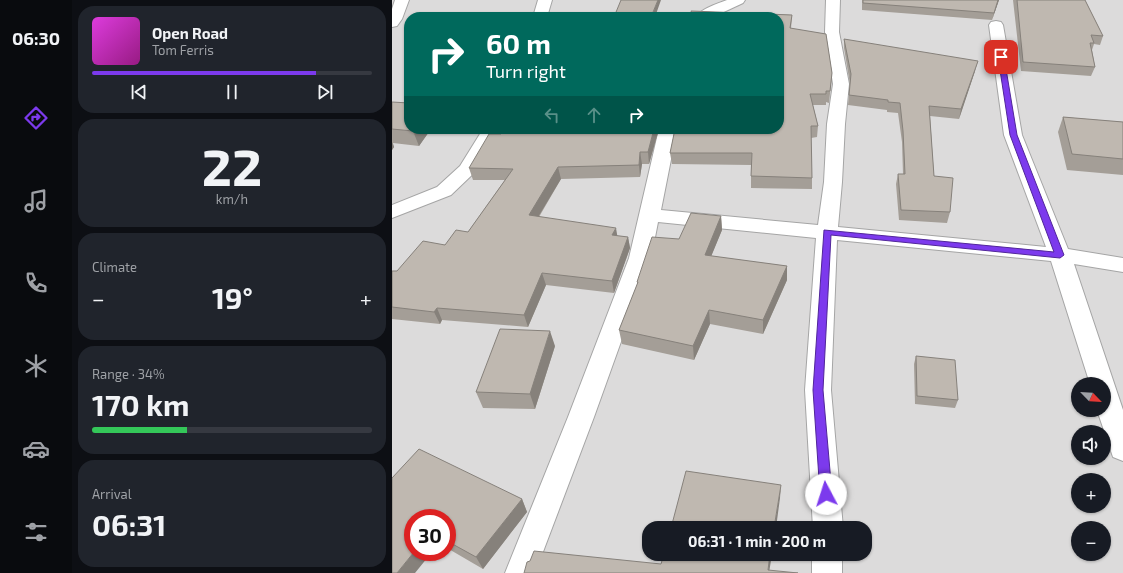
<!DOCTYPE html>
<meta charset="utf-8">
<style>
body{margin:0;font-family:"Exo 2",sans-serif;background:#20242c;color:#f1f3f6;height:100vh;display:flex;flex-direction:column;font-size:15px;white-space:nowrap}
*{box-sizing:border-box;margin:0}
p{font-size:13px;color:#9ea1a6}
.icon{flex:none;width:22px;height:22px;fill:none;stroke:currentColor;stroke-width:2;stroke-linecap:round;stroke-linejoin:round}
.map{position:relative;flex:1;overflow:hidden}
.sheet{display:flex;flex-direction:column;gap:6px;padding:6px;background:#0d0f14;width:320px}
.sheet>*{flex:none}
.top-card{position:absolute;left:12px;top:12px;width:380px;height:122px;border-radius:16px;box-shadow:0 1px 3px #0004;background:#00695c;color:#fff;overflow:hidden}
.needle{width:26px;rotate:115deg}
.tools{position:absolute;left:679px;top:377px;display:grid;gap:8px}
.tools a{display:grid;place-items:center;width:40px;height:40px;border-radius:50%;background:#171b24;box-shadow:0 1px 3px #0004;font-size:20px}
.speed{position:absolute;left:12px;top:509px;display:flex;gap:8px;font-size:20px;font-weight:700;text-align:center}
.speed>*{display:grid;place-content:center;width:52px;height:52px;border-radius:50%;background:#171b24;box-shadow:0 1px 3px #0004;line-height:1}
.speed .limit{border:6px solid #d22;background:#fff;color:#111}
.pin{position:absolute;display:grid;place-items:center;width:34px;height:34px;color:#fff;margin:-17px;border-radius:8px;box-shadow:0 2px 6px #0006}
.me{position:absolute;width:44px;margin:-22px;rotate:355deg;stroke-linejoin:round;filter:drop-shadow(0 0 3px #0008)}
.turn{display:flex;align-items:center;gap:14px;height:84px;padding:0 16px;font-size:18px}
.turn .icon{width:52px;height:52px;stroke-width:2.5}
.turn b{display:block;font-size:28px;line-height:34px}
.lanes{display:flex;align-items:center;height:38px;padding:0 16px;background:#0003;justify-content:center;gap:20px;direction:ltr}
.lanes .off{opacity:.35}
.big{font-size:30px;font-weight:700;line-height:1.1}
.sheet .tile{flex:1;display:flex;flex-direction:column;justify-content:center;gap:6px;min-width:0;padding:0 14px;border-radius:16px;background:#20242c}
.sheet .dial{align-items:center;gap:0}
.dial b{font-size:52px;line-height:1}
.song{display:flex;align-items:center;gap:12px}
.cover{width:48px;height:48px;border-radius:6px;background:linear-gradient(135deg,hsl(300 70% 55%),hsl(310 70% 35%))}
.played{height:4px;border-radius:2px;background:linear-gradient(90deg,#7c3aed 80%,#363941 80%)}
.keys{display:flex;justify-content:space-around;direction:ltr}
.heat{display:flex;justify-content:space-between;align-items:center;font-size:22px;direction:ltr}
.charge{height:6px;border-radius:3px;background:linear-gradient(90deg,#34c759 34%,#363941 0)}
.trip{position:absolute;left:250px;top:521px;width:230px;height:40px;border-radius:16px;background:#171b24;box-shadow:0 1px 3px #0004;font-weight:700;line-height:40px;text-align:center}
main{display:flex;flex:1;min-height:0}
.tab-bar{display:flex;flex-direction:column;width:72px;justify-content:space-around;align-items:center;background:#090b0e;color:#9ea1a6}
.tab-bar .icon{width:28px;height:28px}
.tab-bar .on{color:#7c3aed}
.tab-bar b{font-size:18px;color:#f1f3f6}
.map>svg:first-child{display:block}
.residential{fill:#dcdbdb;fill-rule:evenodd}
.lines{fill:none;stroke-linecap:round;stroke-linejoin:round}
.minor-casing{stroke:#a5a5a5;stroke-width:2}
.minor{fill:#fff;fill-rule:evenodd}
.wall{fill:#a49e97}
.shaded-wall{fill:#86817b}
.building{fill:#bfb8b0;stroke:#86817b}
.route{fill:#7c3aed;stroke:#51269a}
</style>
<main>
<nav class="tab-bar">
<b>06:30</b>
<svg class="icon on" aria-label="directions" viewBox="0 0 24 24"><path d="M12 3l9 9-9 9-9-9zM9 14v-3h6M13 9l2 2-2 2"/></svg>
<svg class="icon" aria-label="music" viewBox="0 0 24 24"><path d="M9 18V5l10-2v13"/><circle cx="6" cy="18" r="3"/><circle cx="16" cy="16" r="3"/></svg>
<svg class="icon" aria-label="phone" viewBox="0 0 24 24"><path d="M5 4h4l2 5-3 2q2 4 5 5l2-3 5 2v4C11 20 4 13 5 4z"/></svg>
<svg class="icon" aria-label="climate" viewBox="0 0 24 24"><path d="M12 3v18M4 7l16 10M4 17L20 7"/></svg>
<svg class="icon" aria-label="car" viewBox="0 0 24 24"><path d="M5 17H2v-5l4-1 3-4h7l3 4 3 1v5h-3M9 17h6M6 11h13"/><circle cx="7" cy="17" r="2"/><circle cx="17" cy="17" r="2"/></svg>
<svg class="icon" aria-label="filters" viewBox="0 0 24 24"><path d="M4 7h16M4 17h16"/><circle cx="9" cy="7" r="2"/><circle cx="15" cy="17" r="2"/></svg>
</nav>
<section class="sheet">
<div class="tile">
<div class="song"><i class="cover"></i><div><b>Open Road</b><p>Tom Ferris</p></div></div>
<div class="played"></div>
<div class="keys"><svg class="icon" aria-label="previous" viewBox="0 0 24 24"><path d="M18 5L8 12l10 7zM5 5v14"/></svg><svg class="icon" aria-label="pause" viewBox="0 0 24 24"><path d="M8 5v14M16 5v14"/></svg><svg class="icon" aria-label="next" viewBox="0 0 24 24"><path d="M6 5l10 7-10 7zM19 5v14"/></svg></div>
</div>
<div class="tile dial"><b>22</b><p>km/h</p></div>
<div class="tile"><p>Climate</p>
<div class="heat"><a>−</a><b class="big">19°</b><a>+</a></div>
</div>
<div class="tile"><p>Range · 34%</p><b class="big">170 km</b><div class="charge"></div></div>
<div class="tile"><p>Arrival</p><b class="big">06:31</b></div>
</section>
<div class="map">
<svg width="731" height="573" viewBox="0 0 731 573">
<rect width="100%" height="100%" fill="#efece4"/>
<path class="residential" d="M0,0h731v573h-731zM17,17h370v112h-370zM686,384h26v26h-26zM686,432h26v26h-26zM686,480h26v26h-26zM21,518h34v34h-34zM257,528h216v26h-216zM686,528h26v26h-26z"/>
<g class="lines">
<defs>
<path id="minor" d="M3,0h14l-7,19 -5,7 -5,1v-18z
M146,0h14l-5,17h-14z
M335,0h18l-2,3 -30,14h-17c6,-9 21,-13 31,-17z
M434,0h14l-1,32 10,52 -4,40 -3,58 -4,45 208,20 -42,-112 -15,-110 2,-3 5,-1 5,1 2,3 19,110 46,114 55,9v14l-49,-8 49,146v51l-10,-4 -16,-47h7v-26h-14l-39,-123 -214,-21 -6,150 12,138h-30l-8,-138 11,-152 -158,-16 -7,36 -57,159 -59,156h-30l63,-156 61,-159 30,-129h18l-16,81 157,15 6,-43 3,-58 6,-40 -8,-52z
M91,129h18l-27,44 -23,22 -59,23v-13l45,-18 23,-21z
M420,554h30v19h-30z"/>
</defs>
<use href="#minor" class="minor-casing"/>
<use href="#minor" class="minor"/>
</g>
<path class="wall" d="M470,0h137l-7,20 -130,-10z
M621,0h72l18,36 -3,9 -6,-1 -2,6 3,17 -4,9 -70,-5z
M299,11l101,4 -1,14 35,5 6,39 -1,11 -2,19 -3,-1v3h-13l5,21 -1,11 -6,1 1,40v11l-61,-1v-23l-79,-1 -2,-11 5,-24h104v-112h-88z
M452,39l131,32 -16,48 -29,-3 4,60 16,36 -3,11 -48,-3 -3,-36 2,-10h5l-1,-32 -4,-29 -11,-1v-2l-39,-5 2,-21 -6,-36z
M0,102l17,27h22l-12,17 -26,-3 1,4 -2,3z
M671,117l60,5v53l-56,-5 -9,-38z
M267,129l-10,35h-7l-2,13 -79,2 -22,38 78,19 11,1 2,11 -16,45 -68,-8 -18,42 -86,-7 -2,4 -48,-5v-48h5l71,-39 37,-52h-32l-4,-12z
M329,216l1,14 -11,26 76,10v14l-24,54 -53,-10 -16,36 -72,-16 -3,-14 18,-45v-3l42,-43z
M163,346l-20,63 -52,-1 -7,-16z
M524,356l42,44 -3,8 -40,-4 -1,-40z
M0,478l130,21 5,13 -44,57 -36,-21v-30h-34z"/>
<path class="shaded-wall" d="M266,0h3l-6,17h-4z
M606,0h1l-7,20 2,-7z
M586,61l-3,10 -16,48 2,-10z
M22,129h17l-12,17 -6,-15z
M262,129h5l-10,35 -1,-12z
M0,142l2,5 -2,3z
M248,152l2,12 -2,13 -1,-12z
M166,167l3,12 -29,48 -3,-12z
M329,216l1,14 -16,39 -1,-14z
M224,228l2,12 -6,-5z
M236,237l2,11 -16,45 -2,-12z
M395,266v14l-24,54v-14z
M150,273l4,12 -18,42 -4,-12z
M45,308l5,12 -2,4 -6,-12z
M317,310l1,14 -16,36 -1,-14z
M158,331l5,15 -20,63 -5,-15z
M389,485l-1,13 -4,30h-2z
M130,499l5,13 -44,57 -7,-12z
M22,552h18l-17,21h-18z
M378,554h2l-3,19 -1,-3z"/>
<path class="building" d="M229,0h37l-7,17h-37z
M471,0h135l-4,13 -131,-10z
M625,0h68l18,36 -12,-1 3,8h-4l5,24 -72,-5z
M299,11l101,4 -2,13 36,6 6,39 -2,18h-4v3h-16l8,32h-7l1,52 -61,-2 1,-23h-82l5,-24h104v-112h-86z
M452,39l134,22 -17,48 -32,-3 5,70 19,2 -3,34 -49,-2 -3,-36h7l-2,-43 -3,-28 -12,-1v-2l-39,-5 2,-21z
M0,102l17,1v26h5l-1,2 -21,-2z
M671,117l60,5v37l-51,-5z
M110,129h152l-6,23h-8l-1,13 -81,2 -29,48 87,13 -4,7 16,2 -16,44 -70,-8 -18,42 -87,-7 -3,4 -42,-5v-36h5l26,-30 22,4 11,-15 12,2 45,-63 -44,-1 20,-34h12z
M299,213l30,3 -16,39 82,11 -24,54 -54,-10 -16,36 -74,-16 19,-48h-1l15,-45 27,2z
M108,329l50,2 -20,63 -54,-2z
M524,356l39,4 3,40 -41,-4z
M27,449l103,50 -46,58 -29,-16v-23h-34v34h1l-17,21h-5v-95z
M294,471l95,14 -7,43h-103z
M142,551l127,13 3,-10h106l-2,16 30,3h-274l3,-11 3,-1z"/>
<path class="route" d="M609,55l3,2 13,78 47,120 -4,3 -229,-23 -8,155 9,104 -2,4 -4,1 -4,-1 -2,-4 -7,-104 11,-160 230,22 -44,-117 -12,-78z"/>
</svg>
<div class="tools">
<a><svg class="needle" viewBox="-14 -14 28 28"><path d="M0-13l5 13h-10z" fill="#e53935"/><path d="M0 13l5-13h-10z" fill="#9ea1a6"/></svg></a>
<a><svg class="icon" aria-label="sound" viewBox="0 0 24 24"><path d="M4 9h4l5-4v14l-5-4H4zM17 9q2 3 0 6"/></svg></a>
<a>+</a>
<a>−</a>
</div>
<div class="speed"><div class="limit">30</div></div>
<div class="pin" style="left:609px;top:57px;background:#d93025"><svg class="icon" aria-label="arrive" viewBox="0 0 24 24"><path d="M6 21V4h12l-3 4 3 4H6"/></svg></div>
<svg class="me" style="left:434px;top:494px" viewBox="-20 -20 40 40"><circle r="19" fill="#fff"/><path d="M0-13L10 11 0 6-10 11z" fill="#7c3aed"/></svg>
<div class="trip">06:31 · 1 min · 200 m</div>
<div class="top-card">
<div class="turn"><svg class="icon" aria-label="right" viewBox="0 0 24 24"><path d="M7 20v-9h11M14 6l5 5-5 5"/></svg><div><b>60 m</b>Turn right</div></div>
<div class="lanes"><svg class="icon off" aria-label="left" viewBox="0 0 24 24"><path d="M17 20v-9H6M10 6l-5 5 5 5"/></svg><svg class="icon off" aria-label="ahead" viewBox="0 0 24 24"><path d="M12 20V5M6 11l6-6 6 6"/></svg><svg class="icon" aria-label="right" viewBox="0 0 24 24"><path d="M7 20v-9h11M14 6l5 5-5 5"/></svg></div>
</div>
</div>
</main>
